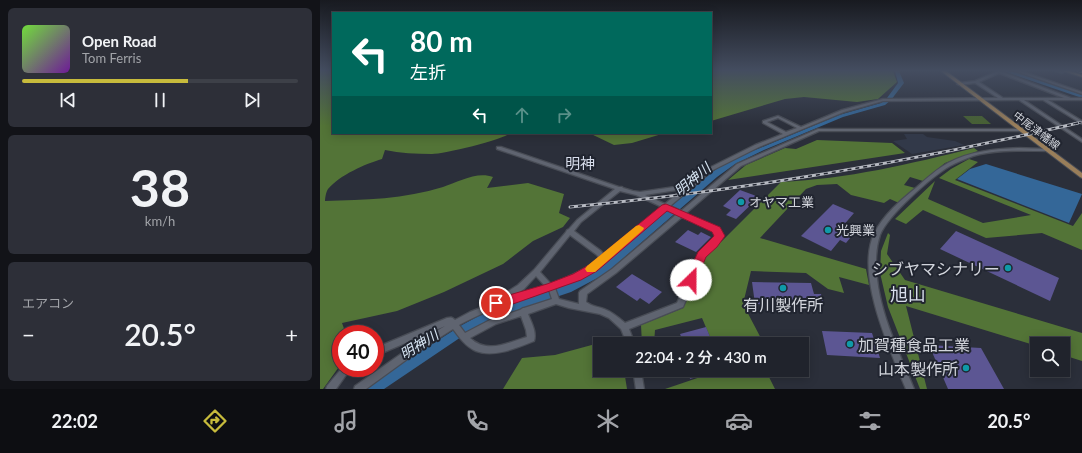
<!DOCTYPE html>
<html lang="ja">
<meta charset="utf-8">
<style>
body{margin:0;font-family:Lato,"Noto Sans JP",sans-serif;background:#2d2f38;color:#f1f3f6;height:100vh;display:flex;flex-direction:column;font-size:15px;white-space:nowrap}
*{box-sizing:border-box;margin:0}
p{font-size:13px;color:#a2a4a9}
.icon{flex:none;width:22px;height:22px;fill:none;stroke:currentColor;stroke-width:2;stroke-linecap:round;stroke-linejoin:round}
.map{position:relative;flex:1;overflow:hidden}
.details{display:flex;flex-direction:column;gap:8px;padding:8px;background:#121318;width:320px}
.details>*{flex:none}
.hud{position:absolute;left:12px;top:12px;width:380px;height:122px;border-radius:0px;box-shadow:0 2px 10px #0003,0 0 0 1px #3d4048;background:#00695c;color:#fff;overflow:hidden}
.tools{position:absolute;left:710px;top:337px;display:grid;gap:8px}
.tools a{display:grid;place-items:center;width:40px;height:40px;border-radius:0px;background:#20232c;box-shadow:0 2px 10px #0003,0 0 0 1px #3d4048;font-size:20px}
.speed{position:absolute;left:12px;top:325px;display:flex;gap:8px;font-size:20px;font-weight:700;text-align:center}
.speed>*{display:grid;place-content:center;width:52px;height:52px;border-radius:50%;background:#20232c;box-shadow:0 2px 10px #0003,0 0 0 1px #3d4048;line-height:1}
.speed .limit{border:6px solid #d22;background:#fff;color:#111}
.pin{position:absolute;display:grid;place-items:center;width:34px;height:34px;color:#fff;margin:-17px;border:2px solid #fff;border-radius:50%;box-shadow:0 1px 4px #0007}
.me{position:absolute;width:44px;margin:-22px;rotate:23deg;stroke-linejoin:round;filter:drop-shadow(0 0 3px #0008)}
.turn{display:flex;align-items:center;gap:14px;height:84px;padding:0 12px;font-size:18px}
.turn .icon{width:52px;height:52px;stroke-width:2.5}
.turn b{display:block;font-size:28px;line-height:34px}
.lanes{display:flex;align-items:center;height:38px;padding:0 12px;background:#0003;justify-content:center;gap:20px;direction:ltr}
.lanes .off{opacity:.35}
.big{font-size:30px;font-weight:600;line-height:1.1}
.details .card{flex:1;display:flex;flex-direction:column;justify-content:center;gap:6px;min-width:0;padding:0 14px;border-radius:6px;background:#2d2f38}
.details .dial{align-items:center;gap:0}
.dial b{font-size:52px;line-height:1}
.song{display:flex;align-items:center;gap:12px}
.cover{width:48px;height:48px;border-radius:6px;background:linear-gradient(135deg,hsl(100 70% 55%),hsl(280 70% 35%))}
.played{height:4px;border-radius:2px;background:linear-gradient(90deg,#c7bb3c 60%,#3d4048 60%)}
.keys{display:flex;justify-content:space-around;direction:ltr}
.heat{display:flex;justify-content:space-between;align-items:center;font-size:22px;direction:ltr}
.trip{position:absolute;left:273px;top:337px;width:216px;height:40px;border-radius:0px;background:#20232c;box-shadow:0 2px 10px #0003,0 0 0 1px #3d4048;font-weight:600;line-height:40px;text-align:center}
.tab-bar{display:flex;height:64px;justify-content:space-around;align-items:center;background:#0d0e12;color:#a2a4a9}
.tab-bar .icon{width:28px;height:28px}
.tab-bar .selected{color:#c7bb3c}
.tab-bar b{font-size:18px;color:#f1f3f6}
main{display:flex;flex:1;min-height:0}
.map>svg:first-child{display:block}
.built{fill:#323949}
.green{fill:#476133}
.forest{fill:#537437}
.water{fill:#346798}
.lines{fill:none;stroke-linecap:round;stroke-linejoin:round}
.river{fill:#346798;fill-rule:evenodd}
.building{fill:#5c5693}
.minor-casing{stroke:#484c55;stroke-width:2.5}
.major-casing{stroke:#484c55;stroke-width:2}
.minor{fill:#5f6470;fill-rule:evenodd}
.major{fill:#997e5a;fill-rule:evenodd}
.rail-far1-casing{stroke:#b7bac2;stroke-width:2}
.rail-casing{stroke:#b7bac2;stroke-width:3}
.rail-far1{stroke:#212530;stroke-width:1;stroke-dasharray:3;stroke-linecap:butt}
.rail{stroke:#212530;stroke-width:1.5;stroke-dasharray:4;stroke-linecap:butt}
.route{fill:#e11d48;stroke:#92132f}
.slow{fill:#f59e0b}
.culture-dot{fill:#0f9aa8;stroke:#212530;stroke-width:1.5}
.labels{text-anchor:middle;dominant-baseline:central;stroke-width:4;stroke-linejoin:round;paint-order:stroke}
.far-street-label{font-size:11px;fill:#d2d5dc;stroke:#212530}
.poi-label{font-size:13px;fill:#d2d5dc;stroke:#212530;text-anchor:start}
.water-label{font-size:14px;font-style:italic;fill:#d8e6f4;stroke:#212530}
.quarter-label{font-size:15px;fill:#d8deec;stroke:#212530}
.near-poi-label{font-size:16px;fill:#d2d5dc;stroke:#212530;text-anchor:end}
.near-quarter-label{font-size:18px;fill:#d8deec;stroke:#212530}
</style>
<main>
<section class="details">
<div class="card">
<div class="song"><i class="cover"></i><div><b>Open Road</b><p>Tom Ferris</p></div></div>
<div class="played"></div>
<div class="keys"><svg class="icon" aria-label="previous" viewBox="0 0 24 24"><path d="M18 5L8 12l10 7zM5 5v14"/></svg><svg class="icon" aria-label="pause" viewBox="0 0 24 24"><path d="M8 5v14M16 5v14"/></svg><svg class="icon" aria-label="next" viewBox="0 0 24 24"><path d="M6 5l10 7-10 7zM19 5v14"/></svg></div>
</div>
<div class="card dial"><b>38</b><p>km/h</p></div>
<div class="card"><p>エアコン</p>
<div class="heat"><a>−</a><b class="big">20.5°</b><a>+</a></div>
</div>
</section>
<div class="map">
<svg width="762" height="389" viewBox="0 0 762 389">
<rect width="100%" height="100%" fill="#2b2f3a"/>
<path class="built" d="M584,134h19l4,3 28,4 9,4 -52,9 -19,-13 14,-2z"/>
<path class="green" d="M643,116h19l9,8h-19z"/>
<path class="forest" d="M0,71h13v62h177c-7,7 -67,21 -78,21 -16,0 -32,-1 -47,-4l-3,9c-17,5 -42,16 -54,30 -2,3 -3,9 -3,12 39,-1 80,-2 118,-14 15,-5 34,-16 50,-10l-6,11 41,-5 36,11 -5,19 11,5 -7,9 -30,14 -30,23 -59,28 -47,19 -55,12 4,11h-5v30l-18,25h-3z
M391,71h182l4,11 -19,17 -21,3 -53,-5 -19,2 -74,22z
M269,133h76l-33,10 -18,2z
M497,140l75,3 13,10 -177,27 18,-15 39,-17 11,1z
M654,148l4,3 -33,12 -22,18 -13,-4 -6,8 11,3 -16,15 -9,-4 -6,4 -33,-8 -14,-11 -20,1 -11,4 -46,49 106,31 3,16 -30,-8 5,16 -16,-4 -22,-16 -55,-2 -8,33 21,40h-51l-11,-26 -47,12 -1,14h-12l-1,-19 42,-17 23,-51 75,-75c66,-3 129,-18 193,-34z
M649,159l9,3 -23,18 118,46 9,-13v37l-40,-17 -56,5 -63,-28 -17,14 -11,-5 40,-38 -7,18 55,24 48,-8 -92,-37 12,-9z
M568,233l2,2 -3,19 18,26 177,53v28l-19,-6v-11h-26v2l-131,-40 21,83h-7l-32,-82 -8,-34 1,-22z
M290,340l3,4h-13v26h24l3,19h-124l19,-31 33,-3z
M401,370h56l1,2 -10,3 7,14h-110z"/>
<path class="water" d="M683,71c24,0 56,16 79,24v3z
M666,164l96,30 -13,29 -112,-44 13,-10z"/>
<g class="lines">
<path class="river" d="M575,71h4l5,12 -13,17 -6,5 -42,12 -79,33 -29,14 -18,13 -112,97 -34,18 -77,26 -24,13 -86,58h-18l2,-4 94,-60 24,-13 77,-26 34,-18 114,-95 18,-13 31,-12 79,-33 42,-12 6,-5 11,-15z"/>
</g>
<path class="building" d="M420,190l19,7 -23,22 -10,-4 5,-5 -8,-4z
M513,204l21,9 -12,14 13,5 -9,11 -6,-3 -9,11 -30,-15z
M368,230l10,5 3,-3 10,5 -15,15 -21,-10z
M636,231l103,47 -9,23 -110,-52z
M312,274l30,18 -13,12 -9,-6 -3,3 -21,-14z
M432,282l59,1 3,11h7l3,11 -69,-1z
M386,327l7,17h-29l-4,-10z
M502,331l50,2 8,25 -53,-3z
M609,345l52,3 23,41h-56z
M373,370h24v1l-27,8 -1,-5 5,-2z"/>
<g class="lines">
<defs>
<path id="minor" d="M678,71h2l71,27h11v2h-34l34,21v3l-39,-24h-19l58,39v3l-63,-42 -136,1 -39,11 -85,35 -46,23 -43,36 11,5 56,-47 81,-35h202l2,1 -2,1h-201l-78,35 -56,48 33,15 5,7 -8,11 -11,9 -21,51 -54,22 6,15h-8l-6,-15 -12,-11 -9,-4 -31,-6 -13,-4 -28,10c3,8 9,18 6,27 -17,7 -41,17 -58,10 -10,-4 -17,-14 -23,-22l-36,23 -51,37h-12l1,-3 56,-39 34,-21 -70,30v-8l72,-30c4,-1 5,-1 8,2l15,-8 26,-10v-3l22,-14 16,-15 32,-38 1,-2 2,-1 8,-9 38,-31 -118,-40v-2h4l118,40h3l1,1 10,3 7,1 48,-7 21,-17 46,-23 28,-11 -20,-11v-2l15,-5 23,11 41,-17 41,-11 115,-1 -23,-15 -16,2 -2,-1 2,-1 16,-2zM679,73l65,25h-61l-24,-16zM458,118l19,10 -11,4 -19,-10zM363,189l-18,15 -20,-9zM300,191l16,4 26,12 -58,48 -3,-4 -27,-20 7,-9zM347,209l10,5 -65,55 -32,22 -1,2v11l-20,-5 -4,-11 26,-11 14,-7zM362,217l32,14 3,5 -6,7 -12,10 -22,50 -52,20c-7,-6 -13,-11 -21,-14 -8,-3 -11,-2 -18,-7l1,-8 29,-21zM250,235l27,20 3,4c-15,11 -31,18 -49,25l-11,-12zM216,276l9,10 -33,11 12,-8zM229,290l3,9 -28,9h-1l-3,2 -30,10 -25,13 -6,-8c28,-16 59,-24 90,-35zM201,316l5,14 1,7c-20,6 -40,17 -57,1l26,-14z
M695,71h6l61,21v2z
M736,71h7l1,1 -2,1z
M699,148l29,1 2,1 -2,1c-25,0 -51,-2 -75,5 -8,3 -16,6 -23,10 -19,11 -62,49 -70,69 -3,9 -4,18 -4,27 0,45 22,87 38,127h-8c-16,-39 -51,-114 -32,-155 9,-19 27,-34 43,-47 10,-9 20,-18 31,-24 22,-12 47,-14 71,-15z
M22,368h9l-15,21h-10l1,-3z
M313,370h8l3,19h-8z"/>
<path id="major" d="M621,71h5l136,102v5l-2,-1z
M743,71h7l12,4v2z"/>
</defs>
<use href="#minor" class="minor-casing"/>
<use href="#major" class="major-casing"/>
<use href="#minor" class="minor"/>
<use href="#major" class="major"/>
<defs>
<path id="rail-far1" d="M758,71l4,1
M753,124l9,-2"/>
<path id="rail" d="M250,207c170,-16 341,-45 508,-84"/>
</defs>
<use href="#rail-far1" class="rail-far1-casing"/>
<use href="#rail" class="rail-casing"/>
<use href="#rail-far1" class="rail-far1"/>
<use href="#rail" class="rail"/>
</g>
<linearGradient id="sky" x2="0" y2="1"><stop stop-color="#181a20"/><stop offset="0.56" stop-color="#444d60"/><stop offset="1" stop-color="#444d60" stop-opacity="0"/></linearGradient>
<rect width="762" height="126" fill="url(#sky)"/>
<path class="route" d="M346,204l54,23 5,9 -8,11 -11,10 -11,26h-9l-1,-3 13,-28 16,-16 -2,-4 -45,-21 -70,60 -16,9 -85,30 -4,-2 -2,-3 2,-5 55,-16 26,-10 16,-9 73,-60z"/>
<path class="slow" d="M319,225l5,3 -1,2 -48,42h-8l-2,-3 2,-3 49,-40z"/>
<g class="culture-dot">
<circle cx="421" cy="202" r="4"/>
<circle cx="508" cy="230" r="4"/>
<circle cx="688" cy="268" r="4"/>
<circle cx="463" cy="288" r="4"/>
<circle cx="530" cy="344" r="4"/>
<circle cx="646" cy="368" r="4"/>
</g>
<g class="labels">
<g class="far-street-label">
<text transform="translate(717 130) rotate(37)">中尾津幡線</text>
</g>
<g class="poi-label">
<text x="429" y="202">オヤマ工業</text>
<text x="516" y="230">光興業</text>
</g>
<g class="water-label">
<text transform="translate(372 179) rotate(-40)">明神川</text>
<text transform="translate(99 344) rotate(-32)">明神川</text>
</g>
<g class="quarter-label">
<text x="260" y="163">明神</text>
</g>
<g class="near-poi-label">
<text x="680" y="268">シブヤマシナリー</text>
<text x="463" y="304" text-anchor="middle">有川製作所</text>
<text x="538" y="344" text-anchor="start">加賀種食品工業</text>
<text x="638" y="368">山本製作所</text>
</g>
<g class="near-quarter-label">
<text x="588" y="294">旭山</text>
</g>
</g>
</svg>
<div class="tools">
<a><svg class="icon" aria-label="search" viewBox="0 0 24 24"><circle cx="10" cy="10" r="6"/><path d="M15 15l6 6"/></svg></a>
</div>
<div class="speed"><div class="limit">40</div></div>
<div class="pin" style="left:176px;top:303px;background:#d93025"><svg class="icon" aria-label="arrive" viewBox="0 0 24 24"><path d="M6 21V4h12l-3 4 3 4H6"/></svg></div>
<svg class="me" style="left:371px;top:280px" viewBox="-20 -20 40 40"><circle r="19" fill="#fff"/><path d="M0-13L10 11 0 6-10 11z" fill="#e11d48"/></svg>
<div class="trip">22:04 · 2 分 · 430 m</div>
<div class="hud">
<div class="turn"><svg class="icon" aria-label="left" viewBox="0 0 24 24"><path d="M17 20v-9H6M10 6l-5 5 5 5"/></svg><div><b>80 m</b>左折</div></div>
<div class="lanes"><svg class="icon" aria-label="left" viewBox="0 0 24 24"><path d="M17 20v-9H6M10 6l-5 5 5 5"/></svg><svg class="icon off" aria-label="ahead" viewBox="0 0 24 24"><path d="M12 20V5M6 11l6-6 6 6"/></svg><svg class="icon off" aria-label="right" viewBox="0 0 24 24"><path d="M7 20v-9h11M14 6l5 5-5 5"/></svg></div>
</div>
</div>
</main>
<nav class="tab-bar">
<b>22:02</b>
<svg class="icon selected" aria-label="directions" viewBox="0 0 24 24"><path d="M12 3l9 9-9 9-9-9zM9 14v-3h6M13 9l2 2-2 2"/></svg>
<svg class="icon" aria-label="music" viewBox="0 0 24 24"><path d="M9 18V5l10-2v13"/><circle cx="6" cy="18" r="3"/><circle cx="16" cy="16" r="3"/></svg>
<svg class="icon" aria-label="phone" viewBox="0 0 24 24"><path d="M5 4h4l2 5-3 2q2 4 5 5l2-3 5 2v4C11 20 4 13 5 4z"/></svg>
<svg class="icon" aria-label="climate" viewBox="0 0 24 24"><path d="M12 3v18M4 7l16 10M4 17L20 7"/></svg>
<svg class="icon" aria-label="car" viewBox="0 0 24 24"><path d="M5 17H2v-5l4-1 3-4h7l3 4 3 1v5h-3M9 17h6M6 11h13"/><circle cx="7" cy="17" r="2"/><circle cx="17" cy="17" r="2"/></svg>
<svg class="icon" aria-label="filters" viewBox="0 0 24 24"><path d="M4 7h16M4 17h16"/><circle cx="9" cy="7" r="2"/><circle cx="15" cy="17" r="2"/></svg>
<b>20.5°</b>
</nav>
